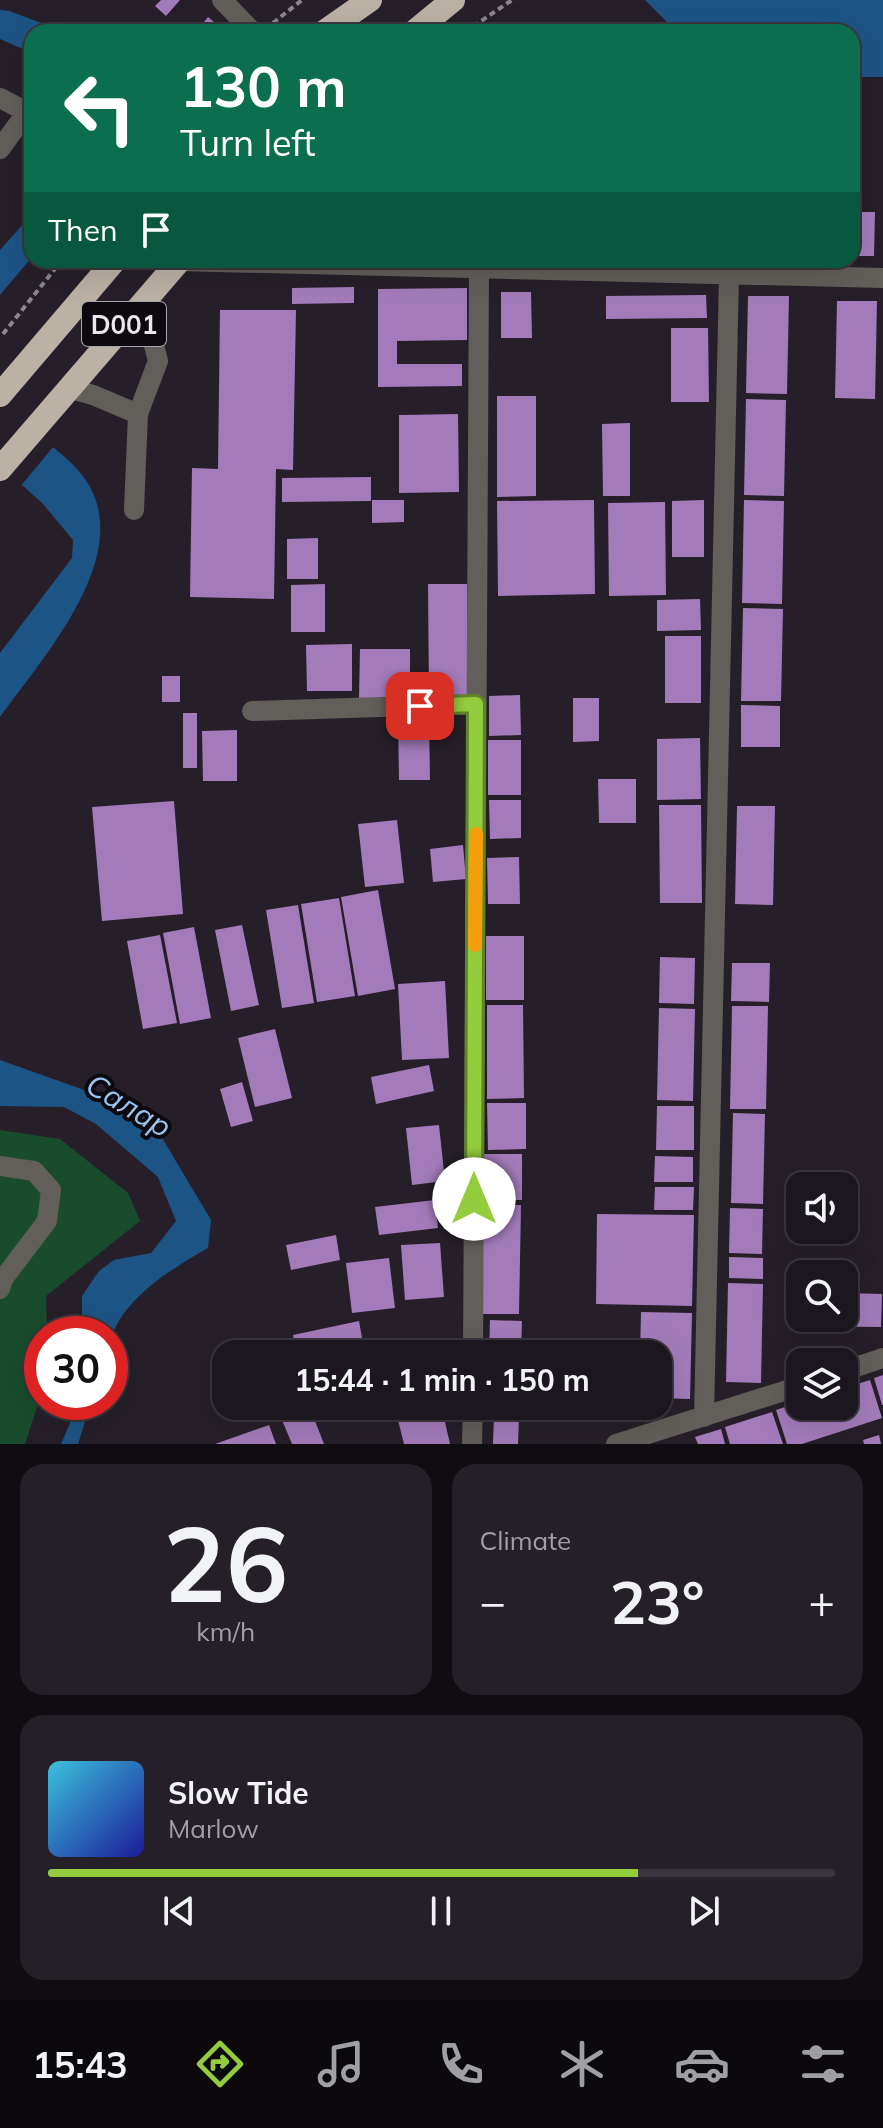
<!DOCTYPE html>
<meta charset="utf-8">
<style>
body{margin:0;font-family:Mulish,sans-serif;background:#252028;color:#f1f3f6;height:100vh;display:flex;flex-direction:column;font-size:30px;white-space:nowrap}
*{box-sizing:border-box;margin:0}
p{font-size:26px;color:#a09fa4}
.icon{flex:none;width:44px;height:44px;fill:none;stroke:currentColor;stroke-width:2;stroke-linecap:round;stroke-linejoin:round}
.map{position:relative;height:1444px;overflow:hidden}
.details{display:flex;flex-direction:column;gap:20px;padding:20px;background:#0f0d11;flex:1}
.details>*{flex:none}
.top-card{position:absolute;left:24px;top:24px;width:836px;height:244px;border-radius:24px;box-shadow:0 8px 32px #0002,0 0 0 2px #3a363d;background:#0b6e4f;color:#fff;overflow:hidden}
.buttons{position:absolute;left:786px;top:1172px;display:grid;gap:16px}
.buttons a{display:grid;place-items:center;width:72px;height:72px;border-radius:16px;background:#1c171f;box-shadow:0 8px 32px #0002,0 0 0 2px #3a363d;font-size:40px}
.speed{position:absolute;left:24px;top:1316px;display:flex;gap:16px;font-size:40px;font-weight:700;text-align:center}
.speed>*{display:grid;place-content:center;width:104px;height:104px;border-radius:50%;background:#1c171f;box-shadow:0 8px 32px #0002,0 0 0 2px #3a363d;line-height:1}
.speed .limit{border:12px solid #d22;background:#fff;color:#111}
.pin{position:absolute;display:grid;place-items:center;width:68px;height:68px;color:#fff;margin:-34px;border-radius:16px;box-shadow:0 4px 12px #0006}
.me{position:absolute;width:88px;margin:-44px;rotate:0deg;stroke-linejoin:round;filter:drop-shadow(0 0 6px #0008)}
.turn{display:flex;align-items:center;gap:28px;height:168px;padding:0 24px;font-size:36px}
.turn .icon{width:104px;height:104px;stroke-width:2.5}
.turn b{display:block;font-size:56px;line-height:68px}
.then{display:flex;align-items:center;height:76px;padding:0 24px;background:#0003;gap:16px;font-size:30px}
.big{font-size:60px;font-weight:700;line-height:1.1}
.details .tile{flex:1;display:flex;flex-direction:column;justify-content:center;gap:12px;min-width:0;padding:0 28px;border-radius:24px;background:#252028}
.details .dial{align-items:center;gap:0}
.dial b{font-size:104px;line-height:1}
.song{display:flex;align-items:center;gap:24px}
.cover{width:96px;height:96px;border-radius:12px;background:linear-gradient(135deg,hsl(190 70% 55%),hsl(240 70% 35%))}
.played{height:8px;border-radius:4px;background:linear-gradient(90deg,#93cc3d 75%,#3a363d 75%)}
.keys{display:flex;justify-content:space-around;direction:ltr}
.heat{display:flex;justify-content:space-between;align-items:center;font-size:44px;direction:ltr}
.details .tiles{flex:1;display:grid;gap:20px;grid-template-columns:1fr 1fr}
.tile:last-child{grid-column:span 2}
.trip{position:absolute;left:212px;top:1340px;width:460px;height:80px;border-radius:24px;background:#1c171f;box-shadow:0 8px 32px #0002,0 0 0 2px #3a363d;font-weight:700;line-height:80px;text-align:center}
.dock{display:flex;height:128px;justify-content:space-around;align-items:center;background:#0b090c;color:#a09fa4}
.dock .icon{width:56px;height:56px}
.dock .selected{color:#93cc3d}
.dock b{font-size:36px;color:#f1f3f6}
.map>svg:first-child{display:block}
.green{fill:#194c2c}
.water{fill:#1d5486}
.pier{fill:#261f29}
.building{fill:#a37bba}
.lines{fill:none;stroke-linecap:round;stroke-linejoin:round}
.path{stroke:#8b868e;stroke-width:4;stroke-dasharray:6 4;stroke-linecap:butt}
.minor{stroke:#625e59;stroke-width:20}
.highway{stroke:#bcb1a5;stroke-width:24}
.route-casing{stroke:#608528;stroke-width:20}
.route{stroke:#93cc3d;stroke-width:14}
.slow{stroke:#f59e0b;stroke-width:14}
.labels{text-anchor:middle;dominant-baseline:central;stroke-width:8;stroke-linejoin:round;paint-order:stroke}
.shield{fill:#0d0a0f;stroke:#a8a4aa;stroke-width:2}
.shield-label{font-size:26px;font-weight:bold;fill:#eae6ed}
.water-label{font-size:30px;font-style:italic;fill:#98c3f0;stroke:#0d0a0f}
</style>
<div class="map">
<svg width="883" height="1444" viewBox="0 0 883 1444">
<rect width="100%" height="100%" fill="#261f29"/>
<path class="green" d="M0,1130l60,9 68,54 12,28 -94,75 1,38h-5v58l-17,52h-25z"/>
<path class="water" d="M645,0h238v77h-31v-45h-230l49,-6z
M0,10l9,1 57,21h-34v21l-32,-14z
M32,214v43l-32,38v-45z
M0,408c25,20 56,38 77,61 69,75 -33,187 -77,248v-64l72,-95 1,-18 -30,-36 -43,-39z
M0,1060l87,31 35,6 27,19 62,104 -3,28c-37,21 -85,50 -98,93v-7h-28v-38l17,-25 15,-11 37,-7 25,-32 -18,-44 -62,-53 -32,-17 -64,-1z
M79,1402h12l-13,42h-17z"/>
<path class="pier" d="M0,404l54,42 -35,42 -19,-18z"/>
<path class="building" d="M161,0h19l-14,16 -11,-10z
M208,17l18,15h-30z
M852,212h23l-1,44h-22z
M354,287v16l-62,1v-16z
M467,288v52l-70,1v23h65v22l-84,1v-98z
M501,292h30l1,46h-31z
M706,295l1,23 -101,1v-23z
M748,296h41l-2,98 -41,-1z
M837,301h40l-2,98 -40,-1z
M220,310h76l-3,160 -17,-1 -2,130 -84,-2 2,-129 26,1z
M671,328h37l1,74h-38z
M497,396h39v100l-39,1z
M746,399l40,1 -2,96 -40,-1z
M458,414l1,78 -60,1v-78z
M630,423v73h-27l-1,-72z
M371,477v24l-89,1v-24z
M372,500h32v22l-32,1z
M594,500l1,94 -97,2 -1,-95z
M704,500v57h-32v-56z
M744,500l40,1 -2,103 -40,-1z
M665,502l1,93 -57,1 -1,-93z
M318,538v41h-31v-40z
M325,584v48h-34v-47z
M428,584h39l1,113 -39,1z
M700,599l1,31 -44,1v-31z
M743,608l40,1 -2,92h-40z
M665,636h36v67h-36z
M352,644v47h-45l-1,-46z
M360,649h50v49h-51z
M162,676h18v26h-18z
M520,695l1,40 -32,1v-40z
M573,698h26v43l-26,1z
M741,705l39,1v41h-39z
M183,713h14v55h-14z
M398,717h31l1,63h-31z
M237,730v51h-34l-1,-50z
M700,738l1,61 -44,1v-61z
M488,740h33v55h-33z
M598,779h38v44h-37z
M489,800h32v38l-31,1z
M174,801l9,113 -81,7 -10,-114z
M659,805h42l1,98h-42z
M737,806h38l-2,99 -38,-1z
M397,820l7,63 -39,4 -7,-63z
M463,845l3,34 -33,3 -3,-33z
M519,857l1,47h-32l-1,-46z
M378,890l17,99 -37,7 -17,-99z
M339,898l16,98 -38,6 -16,-98z
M298,905l16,98 -32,5 -16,-98z
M242,925l17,80 -28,6 -16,-81z
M194,927l17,91 -31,6 -17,-91z
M160,935l17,88 -34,6 -16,-88z
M486,936h38v64h-38z
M660,957l35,1 -1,46 -35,-1z
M732,963h38l-1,39 -38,-1z
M445,981l4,77 -47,2 -4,-76z
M487,1005h36l1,93 -37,1z
M732,1006h36l-2,103h-36z
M659,1008l36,1 -2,92 -36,-1z
M275,1029l17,69 -37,9 -17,-69z
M429,1065l5,26 -58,13 -5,-27z
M242,1082l11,39 -22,6 -11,-38z
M487,1103h39v46l-38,1z
M657,1106h37v44h-38z
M733,1113l32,1 -2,90 -32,-1z
M439,1125l6,56 -33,4 -6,-57z
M484,1154h38v46h-39z
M655,1156l38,1v25h-39z
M655,1187h39l-1,23h-39z
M435,1200l3,28 -59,7 -4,-28z
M482,1205h39l-2,109h-38z
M730,1208l33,1 -1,45 -33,-1z
M597,1214l97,1 -2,91 -96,-2z
M336,1235l4,25 -49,10 -5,-25z
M440,1243l4,54 -39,3 -4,-55z
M729,1257l34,1v21l-34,-1z
M389,1258l6,50 -43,5 -6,-50z
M728,1283l35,1 -2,99 -35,-1z
M795,1292h5v26h44v-25l38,1 -1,33 -87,-1z
M641,1312l51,1 -2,86 -32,-1v-44h-18z
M490,1320l32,1 -1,33h-32z
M359,1321l6,33h-68l-4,-19z
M883,1375v30h-1l-8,-27z
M870,1380l12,38 -80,26h-15l-11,-34 24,-8v4h44v-18z
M488,1406h32v3h-32z
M310,1408l14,36h-32l-10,-24z
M442,1409l8,35h-46l-6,-24z
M772,1412l11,32h-53l-5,-17z
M494,1416l25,1 -1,27h-25z
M269,1425l7,19h-61z
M721,1429l4,15h-27l-3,-7z
M879,1435l2,9h-17l-1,-4z"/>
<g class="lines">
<path class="path" d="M273,23l29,-23
M465,32l47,-32
M3,334l59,-74"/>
<path class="minor" d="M222,0l31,32
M0,98l27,14 -27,37
M178,261l705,17
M68,388l25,7 45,19 20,-53 -15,-58
M134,510l4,-96
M252,711l224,-7
M0,1166l34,5 17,19 -4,31 -44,58 -3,10
M473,1354l6,-1084
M844,1371l39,-13
M704,1417l25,-1141
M472,1444l1,-38
M616,1444l184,-58"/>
<path class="highway" d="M324,32l46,-32
M414,32l39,-32
M0,395l115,-135
M0,469l180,-209"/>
</g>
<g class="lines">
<defs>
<path id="route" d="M420,706l56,-2 -2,495"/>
</defs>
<use href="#route" class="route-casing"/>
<use href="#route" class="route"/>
<path class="slow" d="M475,945l1,-111"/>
</g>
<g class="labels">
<rect class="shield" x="82" y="302" width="84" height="44" rx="6"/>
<g class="shield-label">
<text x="124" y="324">D001</text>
</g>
<g class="water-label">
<text transform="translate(129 1105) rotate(31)">Салар</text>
</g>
</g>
</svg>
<div class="buttons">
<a><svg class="icon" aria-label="sound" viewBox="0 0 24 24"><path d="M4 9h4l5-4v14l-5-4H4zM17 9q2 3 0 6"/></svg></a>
<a><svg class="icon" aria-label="search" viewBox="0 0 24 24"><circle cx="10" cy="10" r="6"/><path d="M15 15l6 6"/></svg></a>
<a><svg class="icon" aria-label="layers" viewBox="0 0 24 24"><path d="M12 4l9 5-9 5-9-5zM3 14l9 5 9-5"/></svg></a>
</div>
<div class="speed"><div class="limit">30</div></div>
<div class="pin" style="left:420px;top:706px;background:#d93025"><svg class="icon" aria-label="arrive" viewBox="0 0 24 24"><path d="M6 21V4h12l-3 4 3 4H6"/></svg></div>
<svg class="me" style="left:474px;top:1199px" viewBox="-20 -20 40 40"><circle r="19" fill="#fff"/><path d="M0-13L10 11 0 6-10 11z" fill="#93cc3d"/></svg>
<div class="trip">15:44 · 1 min · 150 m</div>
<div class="top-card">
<div class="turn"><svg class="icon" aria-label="left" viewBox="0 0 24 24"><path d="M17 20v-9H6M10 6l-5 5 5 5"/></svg><div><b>130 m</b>Turn left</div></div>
<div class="then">Then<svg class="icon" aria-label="arrive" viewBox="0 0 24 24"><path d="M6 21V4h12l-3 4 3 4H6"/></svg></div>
</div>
</div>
<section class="details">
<div class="tiles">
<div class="tile dial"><b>26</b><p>km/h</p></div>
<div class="tile"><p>Climate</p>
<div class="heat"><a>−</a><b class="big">23°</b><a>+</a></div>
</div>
<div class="tile">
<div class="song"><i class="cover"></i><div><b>Slow Tide</b><p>Marlow</p></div></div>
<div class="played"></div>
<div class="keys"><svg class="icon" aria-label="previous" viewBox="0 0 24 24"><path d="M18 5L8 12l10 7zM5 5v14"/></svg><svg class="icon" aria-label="pause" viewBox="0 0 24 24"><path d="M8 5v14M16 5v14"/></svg><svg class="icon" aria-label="next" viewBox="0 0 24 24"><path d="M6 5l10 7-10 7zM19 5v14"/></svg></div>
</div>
</div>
</section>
<nav class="dock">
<b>15:43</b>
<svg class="icon selected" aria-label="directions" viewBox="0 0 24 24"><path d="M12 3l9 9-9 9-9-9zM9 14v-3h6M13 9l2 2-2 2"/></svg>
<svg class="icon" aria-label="music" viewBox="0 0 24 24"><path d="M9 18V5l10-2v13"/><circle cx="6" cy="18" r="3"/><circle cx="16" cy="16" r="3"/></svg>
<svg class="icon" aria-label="phone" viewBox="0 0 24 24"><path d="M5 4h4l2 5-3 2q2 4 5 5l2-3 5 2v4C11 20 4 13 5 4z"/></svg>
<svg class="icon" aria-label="climate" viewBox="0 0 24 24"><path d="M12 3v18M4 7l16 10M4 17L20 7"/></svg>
<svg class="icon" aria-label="car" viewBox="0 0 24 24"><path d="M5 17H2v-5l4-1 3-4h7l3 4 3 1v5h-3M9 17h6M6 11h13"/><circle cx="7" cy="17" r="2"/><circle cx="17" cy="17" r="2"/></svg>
<svg class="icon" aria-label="filters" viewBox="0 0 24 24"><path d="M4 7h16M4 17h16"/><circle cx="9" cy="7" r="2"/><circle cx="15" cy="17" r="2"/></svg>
</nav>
